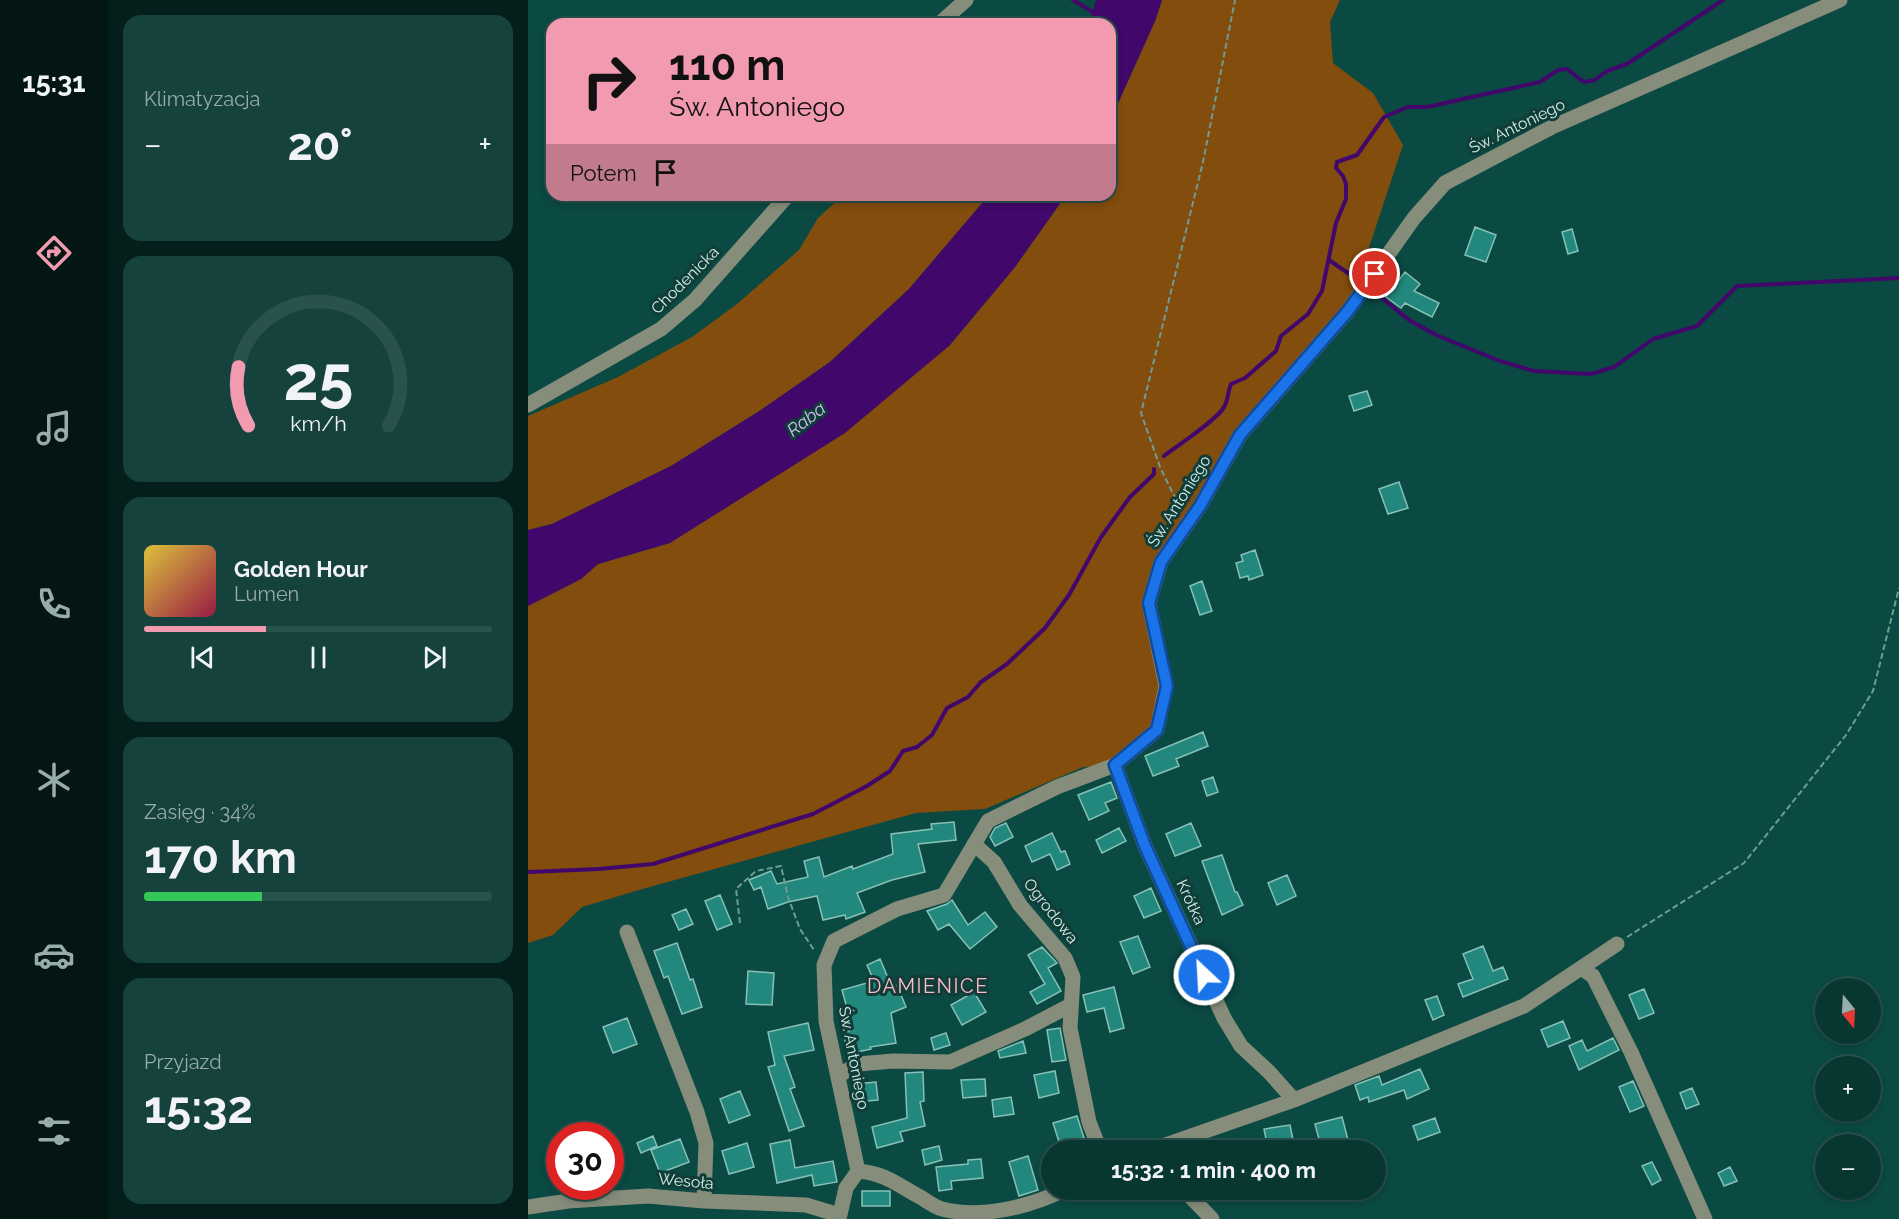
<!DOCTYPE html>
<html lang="pl">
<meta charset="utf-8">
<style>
body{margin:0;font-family:Raleway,sans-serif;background:#16423e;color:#f1f3f6;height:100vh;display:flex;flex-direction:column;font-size:22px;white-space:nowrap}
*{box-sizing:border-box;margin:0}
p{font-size:20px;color:#98acac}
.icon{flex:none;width:33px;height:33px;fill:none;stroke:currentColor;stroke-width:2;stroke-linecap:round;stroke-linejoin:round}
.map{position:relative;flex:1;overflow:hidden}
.panel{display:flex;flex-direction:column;gap:15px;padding:15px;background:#041e1c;width:420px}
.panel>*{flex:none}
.hud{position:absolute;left:18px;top:18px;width:570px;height:183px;border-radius:18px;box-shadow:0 3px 9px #0003,0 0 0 2px #29514d;background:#f29aaf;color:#111;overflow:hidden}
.needle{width:39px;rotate:162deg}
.tools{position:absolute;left:1287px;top:978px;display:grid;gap:12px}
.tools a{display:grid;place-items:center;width:66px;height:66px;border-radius:50%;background:#083732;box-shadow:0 3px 9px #0003,0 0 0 2px #29514d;font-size:30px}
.speed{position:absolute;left:18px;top:1122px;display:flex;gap:12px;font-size:30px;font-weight:700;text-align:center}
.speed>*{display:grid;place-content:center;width:78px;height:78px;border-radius:50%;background:#083732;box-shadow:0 3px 9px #0003,0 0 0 2px #29514d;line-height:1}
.speed .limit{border:9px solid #d22;background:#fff;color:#111}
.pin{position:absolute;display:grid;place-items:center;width:51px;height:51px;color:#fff;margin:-26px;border:3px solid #fff;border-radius:50%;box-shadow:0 2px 6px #0007}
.me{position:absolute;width:66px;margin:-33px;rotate:335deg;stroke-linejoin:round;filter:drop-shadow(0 0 4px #0008)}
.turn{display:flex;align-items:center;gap:21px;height:126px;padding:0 24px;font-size:27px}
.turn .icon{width:78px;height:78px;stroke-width:2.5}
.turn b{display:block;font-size:42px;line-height:51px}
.then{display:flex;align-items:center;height:57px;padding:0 24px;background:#0003;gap:12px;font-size:22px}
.big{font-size:45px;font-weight:700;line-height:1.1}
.panel .tile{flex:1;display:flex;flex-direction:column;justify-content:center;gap:9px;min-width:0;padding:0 21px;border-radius:18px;background:#16423e}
.panel .dial{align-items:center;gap:0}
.dial svg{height:156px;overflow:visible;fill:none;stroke:#29514d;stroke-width:7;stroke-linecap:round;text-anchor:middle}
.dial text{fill:#f1f3f6;stroke:none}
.song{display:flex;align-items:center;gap:18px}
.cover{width:72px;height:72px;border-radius:9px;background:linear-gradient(135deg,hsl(50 70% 55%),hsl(340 70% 35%))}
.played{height:6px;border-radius:3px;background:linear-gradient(90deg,#f29aaf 35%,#29514d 35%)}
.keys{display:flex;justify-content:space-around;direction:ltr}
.heat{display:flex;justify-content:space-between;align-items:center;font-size:33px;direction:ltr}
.charge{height:9px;border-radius:4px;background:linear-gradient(90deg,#34c759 34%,#29514d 0)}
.trip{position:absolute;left:513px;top:1140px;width:345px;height:60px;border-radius:30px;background:#083732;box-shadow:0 3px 9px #0003,0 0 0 2px #29514d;font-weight:700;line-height:60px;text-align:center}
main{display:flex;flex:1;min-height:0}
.tabs{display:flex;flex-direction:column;width:108px;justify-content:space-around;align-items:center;background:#031614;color:#98acac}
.tabs .icon{width:42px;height:42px}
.tabs .active{color:#f29aaf}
.tabs b{font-size:27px;color:#f1f3f6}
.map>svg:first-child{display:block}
.green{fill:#824d0d}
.water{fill:#41076b}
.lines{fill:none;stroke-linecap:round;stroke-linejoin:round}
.stream{stroke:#41076b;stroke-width:4}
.building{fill:#22877c;stroke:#87c0b7;stroke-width:1.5}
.path{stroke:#6f9c97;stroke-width:2;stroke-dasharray:6 3;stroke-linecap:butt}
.minor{stroke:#868d7b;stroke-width:15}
.route-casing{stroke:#114b97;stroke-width:15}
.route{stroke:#1a73e8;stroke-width:10}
.labels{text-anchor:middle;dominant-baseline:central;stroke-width:6;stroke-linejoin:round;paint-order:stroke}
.street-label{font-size:16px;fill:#d1ede8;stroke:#113d38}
.water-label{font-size:18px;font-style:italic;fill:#d2bdef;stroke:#113d38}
.quarter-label{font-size:20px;letter-spacing:1.5px;fill:#fdbac9;stroke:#113d38}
</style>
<main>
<nav class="tabs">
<b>15:31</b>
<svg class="icon active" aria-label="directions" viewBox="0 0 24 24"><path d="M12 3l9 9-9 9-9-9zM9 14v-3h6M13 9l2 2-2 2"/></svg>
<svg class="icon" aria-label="music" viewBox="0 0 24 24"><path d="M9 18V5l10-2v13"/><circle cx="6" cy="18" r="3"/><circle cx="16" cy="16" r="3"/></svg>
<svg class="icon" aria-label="phone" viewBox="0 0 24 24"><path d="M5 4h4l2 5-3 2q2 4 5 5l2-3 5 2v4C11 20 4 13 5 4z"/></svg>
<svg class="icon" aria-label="climate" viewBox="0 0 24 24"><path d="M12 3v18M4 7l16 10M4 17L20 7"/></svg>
<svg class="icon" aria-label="car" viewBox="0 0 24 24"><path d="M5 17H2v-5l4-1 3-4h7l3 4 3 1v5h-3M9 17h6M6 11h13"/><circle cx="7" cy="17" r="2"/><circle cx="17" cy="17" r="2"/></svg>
<svg class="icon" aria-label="filters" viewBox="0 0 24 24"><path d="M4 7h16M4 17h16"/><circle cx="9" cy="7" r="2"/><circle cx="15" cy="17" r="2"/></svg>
</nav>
<section class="panel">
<div class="tile"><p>Klimatyzacja</p>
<div class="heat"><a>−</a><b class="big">20°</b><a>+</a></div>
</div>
<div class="tile dial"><svg viewBox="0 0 100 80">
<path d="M14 69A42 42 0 1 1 86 69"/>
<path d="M14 69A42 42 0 0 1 9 39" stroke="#f29aaf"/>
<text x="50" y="56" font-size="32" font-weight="700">25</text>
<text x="50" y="72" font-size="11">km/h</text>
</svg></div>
<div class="tile">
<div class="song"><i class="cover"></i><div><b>Golden Hour</b><p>Lumen</p></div></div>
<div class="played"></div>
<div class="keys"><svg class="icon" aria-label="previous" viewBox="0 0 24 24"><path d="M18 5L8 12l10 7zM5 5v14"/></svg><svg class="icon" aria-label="pause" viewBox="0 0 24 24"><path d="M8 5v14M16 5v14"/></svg><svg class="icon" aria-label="next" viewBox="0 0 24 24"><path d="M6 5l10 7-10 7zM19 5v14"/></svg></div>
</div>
<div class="tile"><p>Zasięg · 34%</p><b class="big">170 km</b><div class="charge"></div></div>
<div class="tile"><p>Przyjazd</p><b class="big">15:32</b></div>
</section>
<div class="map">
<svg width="1371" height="1219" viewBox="0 0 1371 1219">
<rect width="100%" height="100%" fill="#0b4943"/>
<path class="green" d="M634,0h178l-10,22 3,41 40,30 30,52 -55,166 -108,124 -79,127 -12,41 17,83 -9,44 -42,35 -32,2 -98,42 -69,4 -277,77 -57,17 -29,28 -25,8v-337l53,-27 17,-15 72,-21 279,-197 66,-79 51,-72h44v-74l45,-100z
M315,195h146l-80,94 -79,73 -72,50 -87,54 -119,58 -24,6v-114l90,-39 74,-40 45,-33 62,-54 19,-32z"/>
<path class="water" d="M568,0h66l-7,21 -45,100v-97h-21z
M461,195h77l-51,72 -66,79 -104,87 -175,110 -72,21 -17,15 -53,27v-76l24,-6 119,-58 87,-54 72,-50 79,-73z"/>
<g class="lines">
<path class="stream" d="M545,0l23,14
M801,260l32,22
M844,290l37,30 27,15 64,26 34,10 57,3 23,-7 39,-28 44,-13 40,-40 162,-8
M636,456c13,-10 53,-36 60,-49 4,-6 4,-16 7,-23l14,-6 31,-27 5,-15 27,-22 14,-23 14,-68 10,-24v-15l-3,-8 -7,-8 1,-6 20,-7 27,-38 24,-10h19l113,-25 18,-12 9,-1 17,13 11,-2 12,-9 20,-7 96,-64
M0,872l71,-3 54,-5 160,-50 54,-28 23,-15 13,-20 14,-4 15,-12 15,-27 21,-11 13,-15 26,-18 38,-36 24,-33 32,-58 29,-40 24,-23v-5"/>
</g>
<path class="building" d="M947,227l21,8 -10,27 -21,-7z
M1044,229l6,22 -10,3 -6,-22z
M877,272l15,12 -6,7 25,12 -7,14 -27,-14 -4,5 -15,-11z
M839,391l5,14 -18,6 -5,-15z
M871,482l9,26 -20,6 -9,-25z
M727,550l8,25 -14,5 -1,-4 -8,2 -4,-15 7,-2 -2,-6z
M674,581l10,30 -12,4 -10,-29z
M675,732l5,14 -32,13 3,7 -26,10 -8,-20z
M685,777l5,15 -11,4 -5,-15z
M583,782l6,16 -12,5 4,8 -20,9 -11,-25z
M426,822l2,18 -38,4 7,28 -33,8 -35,13 8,19 -19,7 -1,-4 -22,5 -6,-24 -29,6 -20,7 -7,-22 -7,3 -5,-10 22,-9 6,13 31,-7 -4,-16 15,-4 5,20 28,-11 1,3 40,-15 -2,-20 41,-5 -1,-5z
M478,823l7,14 -18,9 -5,-9 5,-9z
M663,823l10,23 -26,10 -9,-22z
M591,828l7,13 -24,12 -6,-13z
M524,833l9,19 4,-1 5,13 -13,6 -7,-16 -18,8 -7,-16z
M694,855l13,37h2l6,13 -21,10 -20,-54z
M759,875l9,21 -19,9 -9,-22z
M623,888l10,23 -17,7 -10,-22z
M192,895l12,29 -15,6 -12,-29z
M424,900l16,25 17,-13 12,15 -27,22 -21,-25 -11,6 -11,-19 20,-7z
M158,909l7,15 -14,6 -7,-15z
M610,936l12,31 -17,7 -13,-32z
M149,943l13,37 3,-1 9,28 -20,7 -14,-38 -4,2 -10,-27z
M955,946l10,25 10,-4 5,12 -45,18 -5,-13 15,-5 -10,-25z
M514,947l15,16 -9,5 13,23 -24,13 -7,-12 15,-8 -17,-29z
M352,959l12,28 5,-2 9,22 -15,6 5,30 -26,4 1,2 -23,5 -5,-22 10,-2 -11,-40 32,-9 -7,-16z
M220,971l26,2 -2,32 -26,-1z
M586,987l10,41 -14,4 -6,-24 -17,4 -4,-17z
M1116,989l10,24 -15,6 -10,-24z
M446,992l12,20 -24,13 -11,-20z
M909,996l7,19 -11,5 -8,-20z
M99,1018l10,26 -24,9 -10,-26z
M1035,1021l7,17 -22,9 -7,-17z
M280,1023l6,27 -30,6 11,31 -5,2 14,37 -15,5 -21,-64 7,-2 -7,-33z
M532,1028l6,32 -14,2 -5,-32z
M418,1033l4,12 -16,5 -3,-12z
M1085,1038l6,12 -40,20 -10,-24 13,-6 5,11z
M495,1041l3,12 -26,5 -2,-7z
M892,1069l9,20 -22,10 -3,-9 -35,12 -1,-5 -8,3 -5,-15 24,-9 3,9z
M527,1071l4,22 -20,5 -5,-23z
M395,1072l1,29 -4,1 5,24 -25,6 3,9 -26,7 -5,-21 35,-9 -2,-45z
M457,1079l1,17 -23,2 -2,-18z
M1105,1081l11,25 -14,6 -11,-25z
M348,1082l2,18 -21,2 -2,-18z
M1164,1088l7,16 -13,5 -6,-16z
M212,1091l10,24 -21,8 -9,-24z
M483,1097l3,17 -20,3 -2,-17z
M549,1116l7,22 -24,7 -7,-22z
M814,1117l6,23 -27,7 -6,-23z
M907,1118l5,14 -22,8 -5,-14z
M762,1125l4,20 -26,4 -4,-20z
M125,1136l4,10 -16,7 -4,-10z
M152,1139l9,23 -29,11 -9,-23z
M262,1140l5,28 38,-7 4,21 -23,4 -2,-11 -35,8 -7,-39z
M219,1143l7,24 -25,7 -7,-23z
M411,1146l3,14 -17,5 -3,-15z
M500,1156l10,34 -19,6 -10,-34z
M453,1159l2,19 -32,3 1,8 -13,2 -3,-24 32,-3v-4z
M1124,1162l9,18 -9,5 -10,-19z
M1202,1167l7,14 -13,5 -6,-13z
M334,1191h28v15h-28z"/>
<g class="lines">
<path class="path" d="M652,508l-20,-41 -19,-54 62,-251 32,-162
M212,923l-4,-34 20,-18 25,-5 7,31 12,32 14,21
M1099,937l117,-74 102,-128 27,-44 26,-103"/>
<path class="minor" d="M411,24l27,-24
M0,405l133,-76 34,-29 93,-105
M587,765l30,81 79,172 17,28 28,26 25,28
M446,844l20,18 26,43 45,53 8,19 -3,51 19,94 11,28
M99,932l70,180 9,31 -2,58
M1053,968l12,8 38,76 74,167
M310,1076l20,-12 35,-3 57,1 75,-33 46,-24
M623,1150l143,-50 230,-94 93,-62
M330,1171c30,3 39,14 64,27 6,4 13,9 20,11 39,10 87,-2 122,-19
M656,1190l28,29
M0,1207l40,-6 80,-5 56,5 102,4 33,10
M311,1219l7,-31 12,-17 -32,-150 -2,-56 10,-24 63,-32 47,-14 44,-74 69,-34 58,-22 42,-35 9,-44 -17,-83 12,-41 39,-56 40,-71 108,-124 66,-93 31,-35 107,-56 288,-127"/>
</g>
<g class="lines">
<defs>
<path id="route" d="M676,975l-59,-129 -30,-81 42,-35 10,-44 -18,-83 12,-41 39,-56 40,-71 108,-124 27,-37"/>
</defs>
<use href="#route" class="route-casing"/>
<use href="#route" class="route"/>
</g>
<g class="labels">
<g class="street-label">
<text transform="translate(989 126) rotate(-26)">Św. Antoniego</text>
<text transform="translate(157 280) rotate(-45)">Chodenicka</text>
<text transform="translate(651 501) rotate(-58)">Św. Antoniego</text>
<text transform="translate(663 902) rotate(65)">Krótka</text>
<text transform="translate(523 911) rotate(52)">Ogrodowa</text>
<text transform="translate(326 1058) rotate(79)">Św. Antoniego</text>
<text transform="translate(158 1181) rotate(5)">Wesoła</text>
</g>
<g class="water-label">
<text transform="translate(278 419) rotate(-38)">Raba</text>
</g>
<g class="quarter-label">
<text x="400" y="986">DAMIENICE</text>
</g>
</g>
</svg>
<div class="tools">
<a><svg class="needle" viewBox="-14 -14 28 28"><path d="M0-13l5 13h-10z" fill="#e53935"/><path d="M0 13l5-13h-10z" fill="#98acac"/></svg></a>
<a>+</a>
<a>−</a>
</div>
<div class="speed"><div class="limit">30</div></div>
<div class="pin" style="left:847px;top:274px;background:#d93025"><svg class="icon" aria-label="arrive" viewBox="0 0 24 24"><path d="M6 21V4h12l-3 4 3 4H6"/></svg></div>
<svg class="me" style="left:676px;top:975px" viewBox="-20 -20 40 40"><circle r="17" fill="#1a73e8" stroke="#fff" stroke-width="3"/><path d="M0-11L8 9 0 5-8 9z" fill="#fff"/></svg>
<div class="trip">15:32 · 1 min · 400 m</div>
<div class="hud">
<div class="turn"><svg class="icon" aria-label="right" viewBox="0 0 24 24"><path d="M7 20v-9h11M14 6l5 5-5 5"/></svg><div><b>110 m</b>Św. Antoniego</div></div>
<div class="then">Potem<svg class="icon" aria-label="arrive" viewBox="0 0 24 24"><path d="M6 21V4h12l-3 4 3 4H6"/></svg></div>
</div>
</div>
</main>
